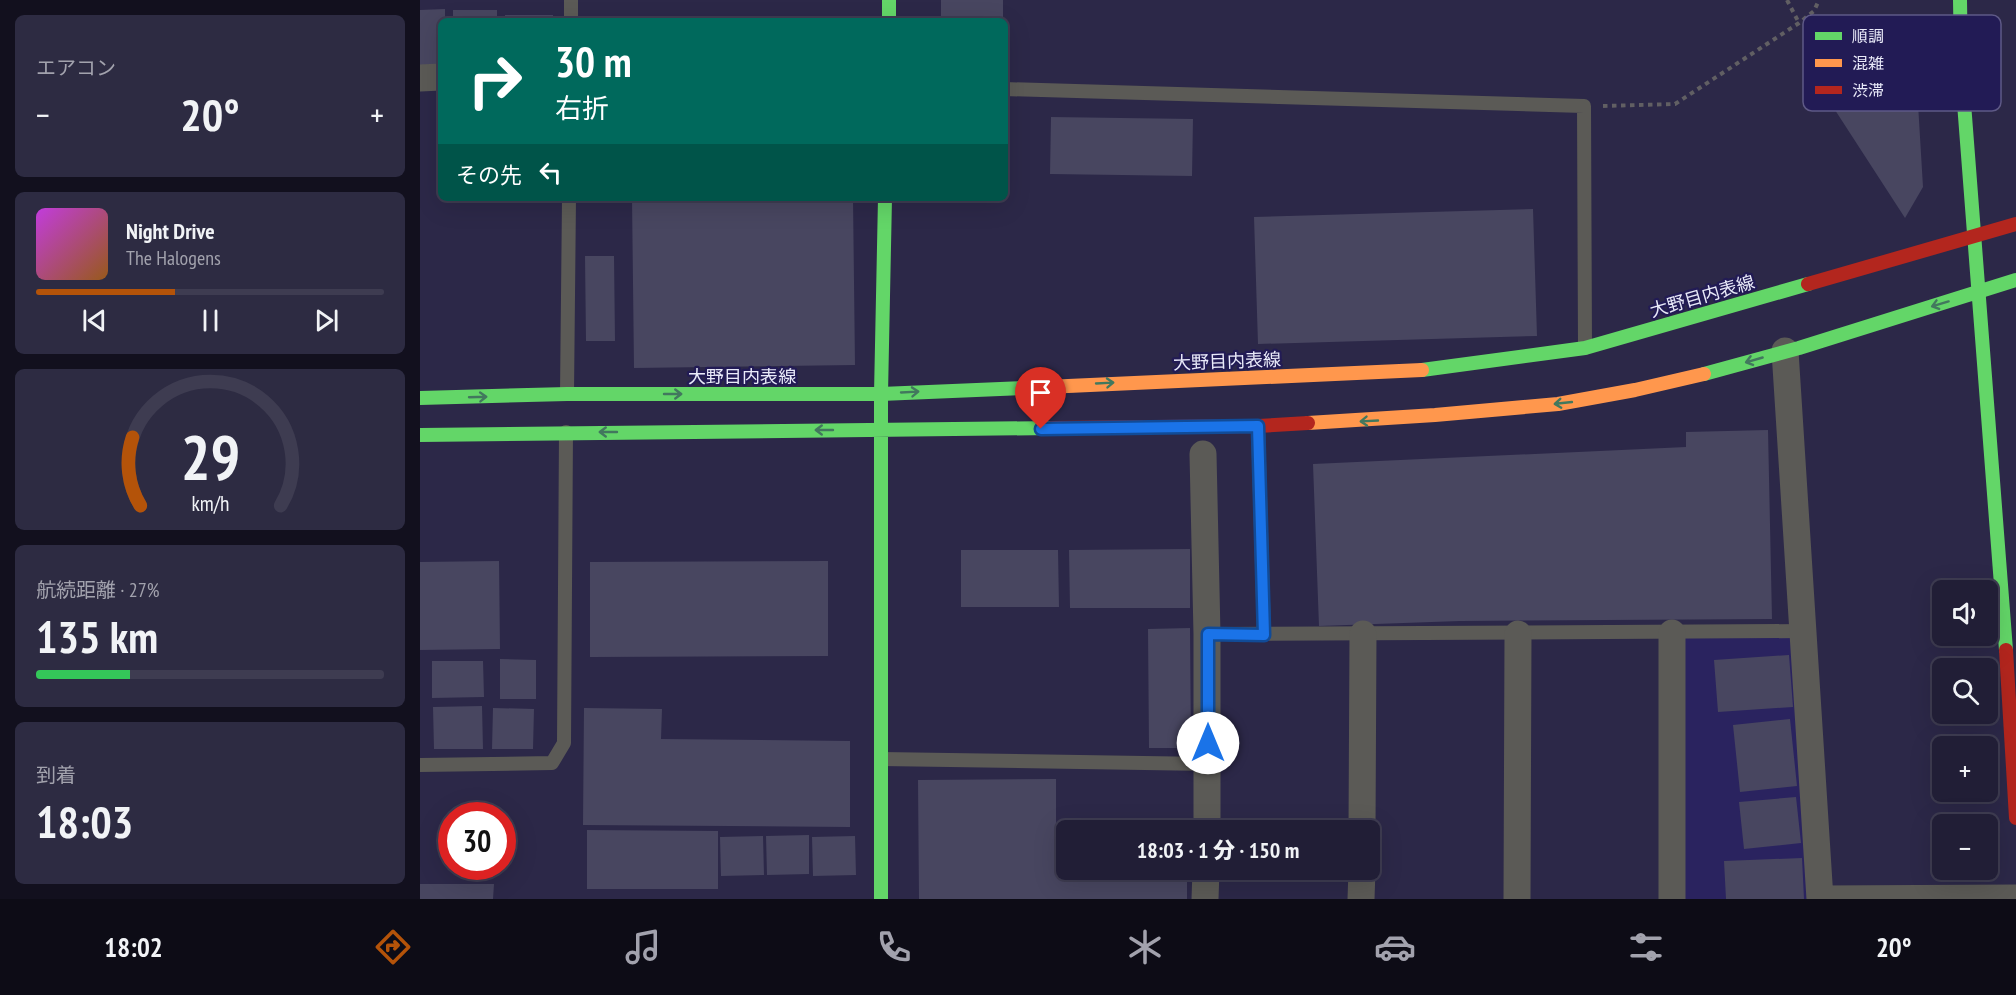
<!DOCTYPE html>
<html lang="ja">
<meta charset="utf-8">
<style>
body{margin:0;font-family:"PT Sans Narrow","Noto Sans JP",sans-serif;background:#2d2b42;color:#f1f3f6;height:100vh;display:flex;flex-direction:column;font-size:22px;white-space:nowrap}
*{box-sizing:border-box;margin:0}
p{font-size:20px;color:#a2a2ad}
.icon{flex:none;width:33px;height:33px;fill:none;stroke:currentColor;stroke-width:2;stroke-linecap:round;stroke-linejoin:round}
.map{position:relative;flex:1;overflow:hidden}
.panel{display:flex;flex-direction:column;gap:15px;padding:15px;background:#12101e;width:420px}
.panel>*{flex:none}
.banner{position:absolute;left:18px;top:18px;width:570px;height:183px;border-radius:9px;box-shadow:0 6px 24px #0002,0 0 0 2px #3e3c51;background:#00695c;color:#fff;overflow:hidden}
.fabs{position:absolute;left:1512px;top:580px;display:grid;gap:12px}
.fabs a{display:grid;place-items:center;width:66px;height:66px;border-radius:9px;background:#211e36;box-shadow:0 6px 24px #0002,0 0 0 2px #3e3c51;font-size:30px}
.speed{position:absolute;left:18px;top:802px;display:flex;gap:12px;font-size:30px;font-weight:700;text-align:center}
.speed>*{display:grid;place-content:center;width:78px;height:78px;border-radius:50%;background:#211e36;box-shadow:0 6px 24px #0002,0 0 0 2px #3e3c51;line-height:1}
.speed .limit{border:9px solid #d22;background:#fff;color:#111}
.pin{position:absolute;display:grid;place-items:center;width:51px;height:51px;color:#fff;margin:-62px -26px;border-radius:50% 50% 50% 0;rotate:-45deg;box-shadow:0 0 6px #0007}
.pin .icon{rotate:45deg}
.me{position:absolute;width:66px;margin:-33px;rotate:0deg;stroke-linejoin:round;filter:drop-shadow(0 0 4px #0008)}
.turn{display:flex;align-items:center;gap:21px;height:126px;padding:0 18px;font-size:27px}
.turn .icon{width:78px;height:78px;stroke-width:2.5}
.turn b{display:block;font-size:42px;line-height:51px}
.then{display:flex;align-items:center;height:57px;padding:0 18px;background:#0003;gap:12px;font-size:22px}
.big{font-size:45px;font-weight:800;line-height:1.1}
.panel .tile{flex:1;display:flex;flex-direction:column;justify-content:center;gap:9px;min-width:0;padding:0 21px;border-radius:9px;background:#2d2b42}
.panel .dial{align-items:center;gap:0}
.dial svg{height:156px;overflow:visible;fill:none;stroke:#3e3c51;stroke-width:7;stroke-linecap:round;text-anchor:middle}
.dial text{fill:#f1f3f6;stroke:none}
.song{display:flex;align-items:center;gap:18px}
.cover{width:72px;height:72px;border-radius:9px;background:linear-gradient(135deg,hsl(290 70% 55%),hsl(30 70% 35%))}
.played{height:6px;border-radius:3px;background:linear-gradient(90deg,#b45309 40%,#3e3c51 40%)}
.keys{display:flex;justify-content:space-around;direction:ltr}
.heat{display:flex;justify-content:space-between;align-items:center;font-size:33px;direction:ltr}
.charge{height:9px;border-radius:4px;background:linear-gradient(90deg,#34c759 27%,#3e3c51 0)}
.trip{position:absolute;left:636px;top:820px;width:324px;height:60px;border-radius:9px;background:#211e36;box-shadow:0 6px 24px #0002,0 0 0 2px #3e3c51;font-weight:800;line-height:60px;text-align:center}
.tab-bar{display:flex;height:96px;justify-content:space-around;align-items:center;background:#0d0c16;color:#a2a2ad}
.tab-bar .icon{width:42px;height:42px}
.tab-bar .selected{color:#b45309}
.tab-bar b{font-size:27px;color:#f1f3f6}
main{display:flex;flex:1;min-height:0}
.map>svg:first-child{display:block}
.built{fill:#2a235f}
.building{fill:#484660}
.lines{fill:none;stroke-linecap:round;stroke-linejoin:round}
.path{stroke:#615f63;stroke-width:4;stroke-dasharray:4.5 4.5;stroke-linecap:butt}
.lane{stroke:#5b5a56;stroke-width:14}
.street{stroke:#5b5a56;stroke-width:27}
.fast{stroke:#63d668;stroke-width:14}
.slow{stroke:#ff974d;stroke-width:14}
.jam{stroke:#b3261e;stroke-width:14}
.oneway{stroke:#42785e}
.route-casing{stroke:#114b97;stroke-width:15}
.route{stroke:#1a73e8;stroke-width:10}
.labels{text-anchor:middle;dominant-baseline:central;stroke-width:4.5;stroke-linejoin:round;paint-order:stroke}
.street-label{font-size:18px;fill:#e9eaf9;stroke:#221b55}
.key{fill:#221b55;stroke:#5e5986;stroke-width:1.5}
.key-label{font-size:16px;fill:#e9eaf9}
</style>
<main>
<section class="panel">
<div class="tile"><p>エアコン</p>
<div class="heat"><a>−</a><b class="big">20°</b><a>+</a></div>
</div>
<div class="tile">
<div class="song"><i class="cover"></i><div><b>Night Drive</b><p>The Halogens</p></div></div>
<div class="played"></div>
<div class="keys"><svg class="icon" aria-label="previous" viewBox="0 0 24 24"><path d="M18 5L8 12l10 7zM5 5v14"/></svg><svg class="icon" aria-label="pause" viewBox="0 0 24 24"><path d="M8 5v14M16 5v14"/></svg><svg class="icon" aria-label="next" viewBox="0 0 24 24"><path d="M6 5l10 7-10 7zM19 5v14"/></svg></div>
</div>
<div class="tile dial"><svg viewBox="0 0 100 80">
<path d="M14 69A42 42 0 1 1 86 69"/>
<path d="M14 69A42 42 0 0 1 10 34" stroke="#b45309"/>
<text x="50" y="56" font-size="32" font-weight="700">29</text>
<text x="50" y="72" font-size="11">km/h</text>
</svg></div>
<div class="tile"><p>航続距離 · 27%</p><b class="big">135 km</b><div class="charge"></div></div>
<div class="tile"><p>到着</p><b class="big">18:03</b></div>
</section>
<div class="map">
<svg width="1596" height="899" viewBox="0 0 1596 899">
<rect width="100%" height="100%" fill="#2c2848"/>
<path class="built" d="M1383,631l17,268h-148v-266z"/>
<path class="building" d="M521,0h62v21h-62z
M25,9v12h-4v44h-21v-55z
M33,10h44v11h-44z
M85,15h48v6h-48z
M1439,70l13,20 45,-3 6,100 -18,31 -81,-125z
M631,117l142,2 -1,57 -142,-2z
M212,198h221l2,167 -221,3z
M1113,209l4,127 -279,8 -4,-127z
M165,256h29l1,85h-29z
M1348,430l4,189 -312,2 -141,5 -6,-162 373,-17v-15z
M770,549v59h-120l-1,-58z
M541,550h97l1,57h-98z
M79,561l1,88 -80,1v-88z
M408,561v95l-238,1v-95z
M770,628l1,120h-42l-1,-119z
M1369,655l4,52 -75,5 -4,-52z
M80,659l36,1v39h-36z
M12,661h51l1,36 -52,1z
M62,706l1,43h-49l-1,-42z
M73,708l41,1 -1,40h-41z
M164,708l78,1 -1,30 189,2v86l-267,-2z
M1370,719l7,67 -57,6 -7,-67z
M636,779v57l10,-1v35h121v29h-268l-1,-119z
M1376,797l5,46 -57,6 -5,-47z
M167,830l131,1v58h-131z
M389,835v39l-42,1 -1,-39z
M343,836l1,39 -43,1 -1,-39z
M435,836l1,39 -43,1 -1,-39z
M1382,858l2,41h-78l-2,-38z
M0,884h74l-1,15h-73z"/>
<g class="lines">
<path class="path" d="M1367,0l12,23
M1183,106l72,-2 124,-81 15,-12 5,-11"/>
<path class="lane" d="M151,21v-21
M585,89l579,17 1,242
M147,394l2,-196
M838,426l6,209
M787,634l596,-3
M461,759l327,5
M0,765l132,-2 12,-20 2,-311"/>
<path class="street" d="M0,78l21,-1
M1365,351l35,548
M783,454l4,180v197
M942,831l1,-197
M785,899l1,-29
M941,899l1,-29
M1097,899l1,-265
M1252,899v-266
M1400,899l196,-1"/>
<path class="fast" d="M469,0v21
M1540,0l1,64 45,586
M1002,370l163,-22 223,-64
M1284,374l95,-26 217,-68
M0,398l147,-4h314l165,-7
M0,435l631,-7
M461,899v-505l4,-196"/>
<path class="slow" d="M626,387l376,-17
M888,423l127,-8 123,-11 77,-14 69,-16"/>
<path class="jam" d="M1388,284l208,-60
M631,428l207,-2 50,-3
M1586,650l10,168"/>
</g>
<defs><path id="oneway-shaft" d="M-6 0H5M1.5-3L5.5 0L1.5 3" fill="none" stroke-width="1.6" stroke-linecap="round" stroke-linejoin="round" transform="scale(1.5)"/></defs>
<g class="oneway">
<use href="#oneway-shaft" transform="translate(1520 304) rotate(163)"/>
<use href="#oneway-shaft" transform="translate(1334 360) rotate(164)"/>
<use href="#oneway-shaft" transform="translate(685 383) rotate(-3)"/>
<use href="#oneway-shaft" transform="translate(490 392) rotate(-3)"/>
<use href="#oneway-shaft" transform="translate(253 394)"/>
<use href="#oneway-shaft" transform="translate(58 397) rotate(-2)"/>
<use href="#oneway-shaft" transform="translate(1143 403) rotate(174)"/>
<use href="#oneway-shaft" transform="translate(949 421) rotate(177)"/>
<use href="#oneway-shaft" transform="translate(404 430) rotate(180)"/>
<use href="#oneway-shaft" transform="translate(188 432) rotate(180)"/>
</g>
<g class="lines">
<defs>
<path id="route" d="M621,429l217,-3 6,209 -56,-1v109"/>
</defs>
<use href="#route" class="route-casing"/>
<use href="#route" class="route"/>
</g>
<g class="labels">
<g class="street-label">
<text transform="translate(1282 296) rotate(-16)">大野目内表線</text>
<text transform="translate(807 361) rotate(-2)">大野目内表線</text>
<text x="322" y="376">大野目内表線</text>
</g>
</g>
<rect x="1383" y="15" width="198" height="96" rx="9" class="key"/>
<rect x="1395" y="32" width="27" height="8" fill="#63d668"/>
<rect x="1395" y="59" width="27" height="8" fill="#ff974d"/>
<rect x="1395" y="86" width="27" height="8" fill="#b3261e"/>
<g class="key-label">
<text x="1432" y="42">順調</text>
<text x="1432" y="69">混雑</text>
<text x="1432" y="96">渋滞</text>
</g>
</svg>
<div class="fabs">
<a><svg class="icon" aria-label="sound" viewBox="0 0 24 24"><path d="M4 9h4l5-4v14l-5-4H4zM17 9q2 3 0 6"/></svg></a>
<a><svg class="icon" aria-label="search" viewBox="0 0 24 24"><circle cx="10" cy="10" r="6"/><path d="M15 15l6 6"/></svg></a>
<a>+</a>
<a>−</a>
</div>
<div class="speed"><div class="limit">30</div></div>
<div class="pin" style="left:621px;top:429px;background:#d93025"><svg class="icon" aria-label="arrive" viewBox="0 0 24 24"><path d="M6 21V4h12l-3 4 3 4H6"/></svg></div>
<svg class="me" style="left:788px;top:743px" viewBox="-20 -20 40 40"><circle r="19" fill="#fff"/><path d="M0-13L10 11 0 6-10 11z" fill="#1a73e8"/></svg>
<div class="trip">18:03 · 1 分 · 150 m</div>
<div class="banner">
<div class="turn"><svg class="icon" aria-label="right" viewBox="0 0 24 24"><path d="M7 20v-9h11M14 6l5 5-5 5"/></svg><div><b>30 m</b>右折</div></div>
<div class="then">その先<svg class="icon" aria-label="left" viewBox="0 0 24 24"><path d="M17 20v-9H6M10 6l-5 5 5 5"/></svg></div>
</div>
</div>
</main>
<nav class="tab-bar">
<b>18:02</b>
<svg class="icon selected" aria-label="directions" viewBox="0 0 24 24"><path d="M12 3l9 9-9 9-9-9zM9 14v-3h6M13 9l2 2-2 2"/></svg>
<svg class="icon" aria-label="music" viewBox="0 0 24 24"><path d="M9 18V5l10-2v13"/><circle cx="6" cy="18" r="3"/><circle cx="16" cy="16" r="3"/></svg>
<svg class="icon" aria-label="phone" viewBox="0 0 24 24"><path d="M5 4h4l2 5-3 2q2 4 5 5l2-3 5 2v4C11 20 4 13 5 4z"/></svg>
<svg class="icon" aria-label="climate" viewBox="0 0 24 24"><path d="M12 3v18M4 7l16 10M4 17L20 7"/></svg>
<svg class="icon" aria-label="car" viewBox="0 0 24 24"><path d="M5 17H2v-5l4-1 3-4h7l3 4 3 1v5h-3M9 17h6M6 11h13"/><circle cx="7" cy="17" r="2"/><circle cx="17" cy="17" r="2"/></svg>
<svg class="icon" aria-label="filters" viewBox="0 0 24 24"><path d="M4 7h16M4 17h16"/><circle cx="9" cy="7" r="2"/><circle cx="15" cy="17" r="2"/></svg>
<b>20°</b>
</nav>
